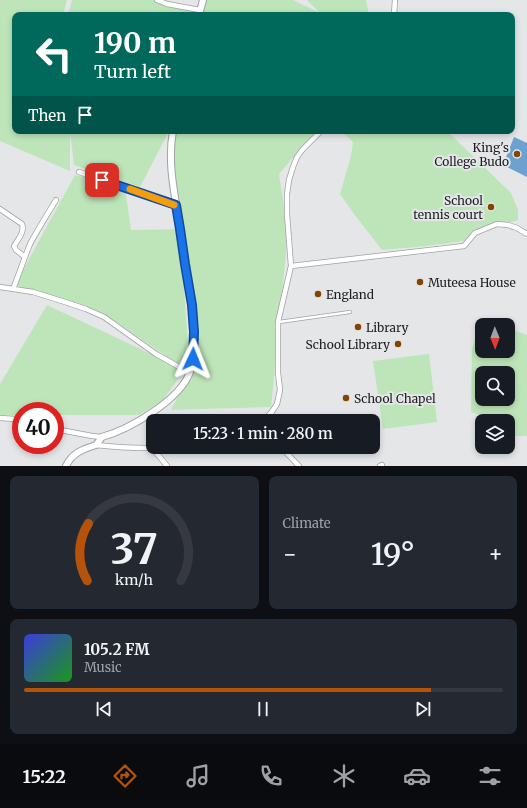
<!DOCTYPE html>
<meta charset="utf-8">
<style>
body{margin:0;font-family:Merriweather,serif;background:#242831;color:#f1f3f6;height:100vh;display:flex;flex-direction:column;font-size:15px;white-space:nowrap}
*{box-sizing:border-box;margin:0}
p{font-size:13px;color:#9ea1a6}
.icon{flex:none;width:22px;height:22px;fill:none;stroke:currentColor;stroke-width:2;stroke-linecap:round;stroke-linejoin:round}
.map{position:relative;height:466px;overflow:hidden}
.panel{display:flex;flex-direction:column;gap:10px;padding:10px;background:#0d0f14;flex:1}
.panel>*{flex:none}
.hud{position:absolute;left:12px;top:12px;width:503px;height:122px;border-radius:8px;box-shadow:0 2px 6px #0003;background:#00695c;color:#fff;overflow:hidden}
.needle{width:26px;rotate:179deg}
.tools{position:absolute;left:475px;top:318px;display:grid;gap:8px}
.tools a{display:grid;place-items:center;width:40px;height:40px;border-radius:8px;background:#171b24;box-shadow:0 2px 6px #0003;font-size:20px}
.speed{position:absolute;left:12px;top:402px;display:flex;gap:8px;font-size:20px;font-weight:700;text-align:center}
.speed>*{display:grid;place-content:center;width:52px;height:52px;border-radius:50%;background:#171b24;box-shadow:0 2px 6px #0003;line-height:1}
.speed .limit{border:6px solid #d22;background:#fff;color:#111}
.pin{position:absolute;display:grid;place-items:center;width:34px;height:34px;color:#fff;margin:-17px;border-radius:8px;box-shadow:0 2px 6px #0006}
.me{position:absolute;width:44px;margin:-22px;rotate:2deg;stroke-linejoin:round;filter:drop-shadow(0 0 3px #0008)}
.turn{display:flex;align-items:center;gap:14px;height:84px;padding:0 16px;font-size:18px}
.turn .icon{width:52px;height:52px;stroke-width:2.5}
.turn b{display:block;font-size:28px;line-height:34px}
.then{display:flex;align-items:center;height:38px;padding:0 16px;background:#0003;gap:8px;font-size:15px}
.big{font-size:30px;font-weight:600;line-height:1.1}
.panel .card{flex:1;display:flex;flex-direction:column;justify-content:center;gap:6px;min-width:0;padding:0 14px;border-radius:8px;background:#242831}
.panel .dial{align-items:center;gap:0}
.dial svg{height:104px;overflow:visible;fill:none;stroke:#363941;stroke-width:7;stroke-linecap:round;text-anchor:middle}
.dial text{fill:#f1f3f6;stroke:none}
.song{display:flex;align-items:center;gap:12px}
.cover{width:48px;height:48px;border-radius:6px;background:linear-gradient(135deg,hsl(240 70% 55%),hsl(120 70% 35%))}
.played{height:4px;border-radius:2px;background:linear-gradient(90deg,#b45309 85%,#363941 85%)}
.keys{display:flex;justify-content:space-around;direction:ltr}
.heat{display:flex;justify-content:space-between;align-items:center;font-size:22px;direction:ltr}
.panel .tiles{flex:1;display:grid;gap:10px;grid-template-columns:1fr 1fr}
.card:last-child{grid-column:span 2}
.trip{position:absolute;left:146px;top:414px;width:234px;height:40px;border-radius:8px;background:#171b24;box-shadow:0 2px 6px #0003;font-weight:600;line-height:40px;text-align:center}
.tabs{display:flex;height:64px;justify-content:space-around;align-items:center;background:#090b0e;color:#9ea1a6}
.tabs .icon{width:28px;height:28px}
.tabs .current{color:#b45309}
.tabs b{font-size:18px;color:#f1f3f6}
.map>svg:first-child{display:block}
.green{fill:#bee5ba;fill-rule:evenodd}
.water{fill:#6ea1d0}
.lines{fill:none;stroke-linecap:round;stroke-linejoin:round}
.lane-casing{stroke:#a1a2a4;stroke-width:4}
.street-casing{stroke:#a1a2a4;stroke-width:6}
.secondary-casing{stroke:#a1a2a4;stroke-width:8}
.lane{stroke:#fff;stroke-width:2.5}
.street{stroke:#fff;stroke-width:4.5}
.secondary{stroke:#fff;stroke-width:6}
.route-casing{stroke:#114b97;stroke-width:10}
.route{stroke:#1a73e8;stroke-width:7}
.slow{stroke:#f59e0b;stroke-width:7}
.poi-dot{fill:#824502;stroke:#e4e6e8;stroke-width:1.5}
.labels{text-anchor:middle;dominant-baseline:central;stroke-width:4;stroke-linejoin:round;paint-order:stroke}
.poi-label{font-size:12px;fill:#1d1e1f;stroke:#e4e6e8;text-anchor:start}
</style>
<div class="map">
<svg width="527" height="466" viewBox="0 0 527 466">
<rect width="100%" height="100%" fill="#e4e6e8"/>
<path class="green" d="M0,0h67l-4,15h-48v116h55v40l-70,-30z
M72,0h93l32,13v2h-129z
M204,0h89l27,13 -13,-13h59l3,15h-169z
M70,131h99l-29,56 -66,-22z
M176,131h140l-37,43 9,58 -17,175 -100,3 29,-55 -29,-199z
M341,131h106l64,62 7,17v10l-34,11 -20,10 -38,5 -44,4 -28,-36 -14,-20 11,-38 2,-14z
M75,175l50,13 6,42 49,-1 10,144 -76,-53 -99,-35z
M47,305l138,65 -23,31 -23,14h-84v-4h-34v4h-21v-31z
M479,326h3v25h26v-23l19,7v101h-19v-15h-18v-2l-19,-7 1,-63zM482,373h26v26h-26z
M429,354l8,68 -54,7 -10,-68z"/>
<path class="water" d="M514,137l13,6v34l-24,-12z"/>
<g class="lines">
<defs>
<path id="lane" d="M279,322l71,-10"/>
<path id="street" d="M157,0l10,4 33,6
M394,15l1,-15
M79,172l97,33
M0,209l22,15c3,8 -4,15 -8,22l2,4 9,7
M291,266l173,-20 11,-13 22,-9 11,1 9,3 10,6
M0,287l33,5 32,10 21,7 18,8 52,37 34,19
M13,289c6,-15 11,-30 17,-45 8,-15 17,-29 26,-44
M0,418l15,1 6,2
M262,421l9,-8 6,-9 3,-14 -2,-17v-51l13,-56 -4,-52v-20l2,-14 4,-13 4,-10 6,-8 18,-18
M55,429l37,7 10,1
M96,445c26,3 51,4 77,2
M281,447l18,19
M152,449l7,7 8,10
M380,466l2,-1"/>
<path id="secondary" d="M199,15l4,-15
M66,466c6,-13 17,-17 30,-21l6,-8c28,-8 78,-37 88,-65 5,-15 4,-33 3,-49 0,-6 0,-12 -1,-18 -1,-14 -5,-28 -7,-42 -2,-12 -3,-24 -5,-36 -5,-31 -13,-64 -7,-96"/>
</defs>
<use href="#lane" class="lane-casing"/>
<use href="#street" class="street-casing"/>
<use href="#secondary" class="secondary-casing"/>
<use href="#lane" class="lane"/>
<use href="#street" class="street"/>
<use href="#secondary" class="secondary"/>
</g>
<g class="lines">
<defs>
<path id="route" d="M102,180l74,25 4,24 5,35 7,41 2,27 -1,27"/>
</defs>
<use href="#route" class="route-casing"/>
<use href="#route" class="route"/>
<path class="slow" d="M130,189l44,16"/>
</g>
<g class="poi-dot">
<circle cx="517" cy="154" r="4"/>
<circle cx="491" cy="207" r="4"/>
<circle cx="420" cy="282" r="4"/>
<circle cx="318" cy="294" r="4"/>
<circle cx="358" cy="327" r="4"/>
<circle cx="398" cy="344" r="4"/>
<circle cx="346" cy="398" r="4"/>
</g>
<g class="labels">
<g class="poi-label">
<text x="509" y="147" text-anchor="end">King's<tspan x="509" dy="14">College Budo</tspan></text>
<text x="483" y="200" text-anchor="end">School<tspan x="483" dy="14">tennis court</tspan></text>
<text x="428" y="282">Muteesa House</text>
<text x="326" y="294">England</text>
<text x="366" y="327">Library</text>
<text x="390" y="344" text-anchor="end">School Library</text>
<text x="354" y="398">School Chapel</text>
</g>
</g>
</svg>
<div class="tools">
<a><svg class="needle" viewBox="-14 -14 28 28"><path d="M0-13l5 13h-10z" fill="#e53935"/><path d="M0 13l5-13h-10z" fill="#9ea1a6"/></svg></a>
<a><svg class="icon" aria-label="search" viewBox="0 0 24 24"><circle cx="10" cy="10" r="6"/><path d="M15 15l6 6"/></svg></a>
<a><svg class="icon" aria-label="layers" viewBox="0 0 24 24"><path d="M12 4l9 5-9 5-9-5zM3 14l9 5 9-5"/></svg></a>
</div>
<div class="speed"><div class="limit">40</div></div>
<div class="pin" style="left:102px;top:180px;background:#d93025"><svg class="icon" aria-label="arrive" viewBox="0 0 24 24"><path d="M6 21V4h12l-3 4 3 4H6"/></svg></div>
<svg class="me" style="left:193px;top:359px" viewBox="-20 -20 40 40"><path d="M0-17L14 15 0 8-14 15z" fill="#1a73e8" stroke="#fff" stroke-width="4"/></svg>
<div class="trip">15:23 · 1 min · 280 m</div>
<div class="hud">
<div class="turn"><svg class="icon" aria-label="left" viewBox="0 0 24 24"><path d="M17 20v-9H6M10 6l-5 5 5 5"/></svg><div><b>190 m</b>Turn left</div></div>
<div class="then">Then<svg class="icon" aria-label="arrive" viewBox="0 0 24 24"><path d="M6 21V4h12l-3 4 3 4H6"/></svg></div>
</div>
</div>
<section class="panel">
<div class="tiles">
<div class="card dial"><svg viewBox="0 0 100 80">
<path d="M14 69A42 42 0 1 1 86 69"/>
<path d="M14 69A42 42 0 0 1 15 25" stroke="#b45309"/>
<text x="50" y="56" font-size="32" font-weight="700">37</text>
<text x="50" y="72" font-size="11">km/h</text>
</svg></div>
<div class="card"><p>Climate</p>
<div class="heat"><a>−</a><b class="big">19°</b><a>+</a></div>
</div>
<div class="card">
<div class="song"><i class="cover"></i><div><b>105.2 FM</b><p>Music</p></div></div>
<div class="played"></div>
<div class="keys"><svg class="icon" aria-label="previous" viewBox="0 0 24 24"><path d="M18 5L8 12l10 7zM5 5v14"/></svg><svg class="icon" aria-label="pause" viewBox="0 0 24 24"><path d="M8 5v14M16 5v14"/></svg><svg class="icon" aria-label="next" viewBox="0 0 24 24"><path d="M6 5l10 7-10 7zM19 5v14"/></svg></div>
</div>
</div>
</section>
<nav class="tabs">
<b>15:22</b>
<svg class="icon current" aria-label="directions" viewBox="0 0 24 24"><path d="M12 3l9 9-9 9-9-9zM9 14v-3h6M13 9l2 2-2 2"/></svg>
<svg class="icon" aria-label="music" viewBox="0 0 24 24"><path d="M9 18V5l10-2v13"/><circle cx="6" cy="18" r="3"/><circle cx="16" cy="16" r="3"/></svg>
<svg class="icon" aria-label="phone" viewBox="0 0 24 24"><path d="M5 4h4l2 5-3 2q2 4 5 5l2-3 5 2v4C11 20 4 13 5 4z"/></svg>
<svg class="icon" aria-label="climate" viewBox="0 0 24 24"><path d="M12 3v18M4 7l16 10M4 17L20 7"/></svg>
<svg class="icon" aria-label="car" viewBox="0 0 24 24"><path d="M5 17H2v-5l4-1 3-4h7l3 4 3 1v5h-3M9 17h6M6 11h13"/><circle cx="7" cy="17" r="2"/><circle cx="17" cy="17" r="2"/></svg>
<svg class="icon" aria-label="filters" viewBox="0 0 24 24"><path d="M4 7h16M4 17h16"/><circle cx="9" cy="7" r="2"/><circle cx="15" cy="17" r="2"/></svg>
</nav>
